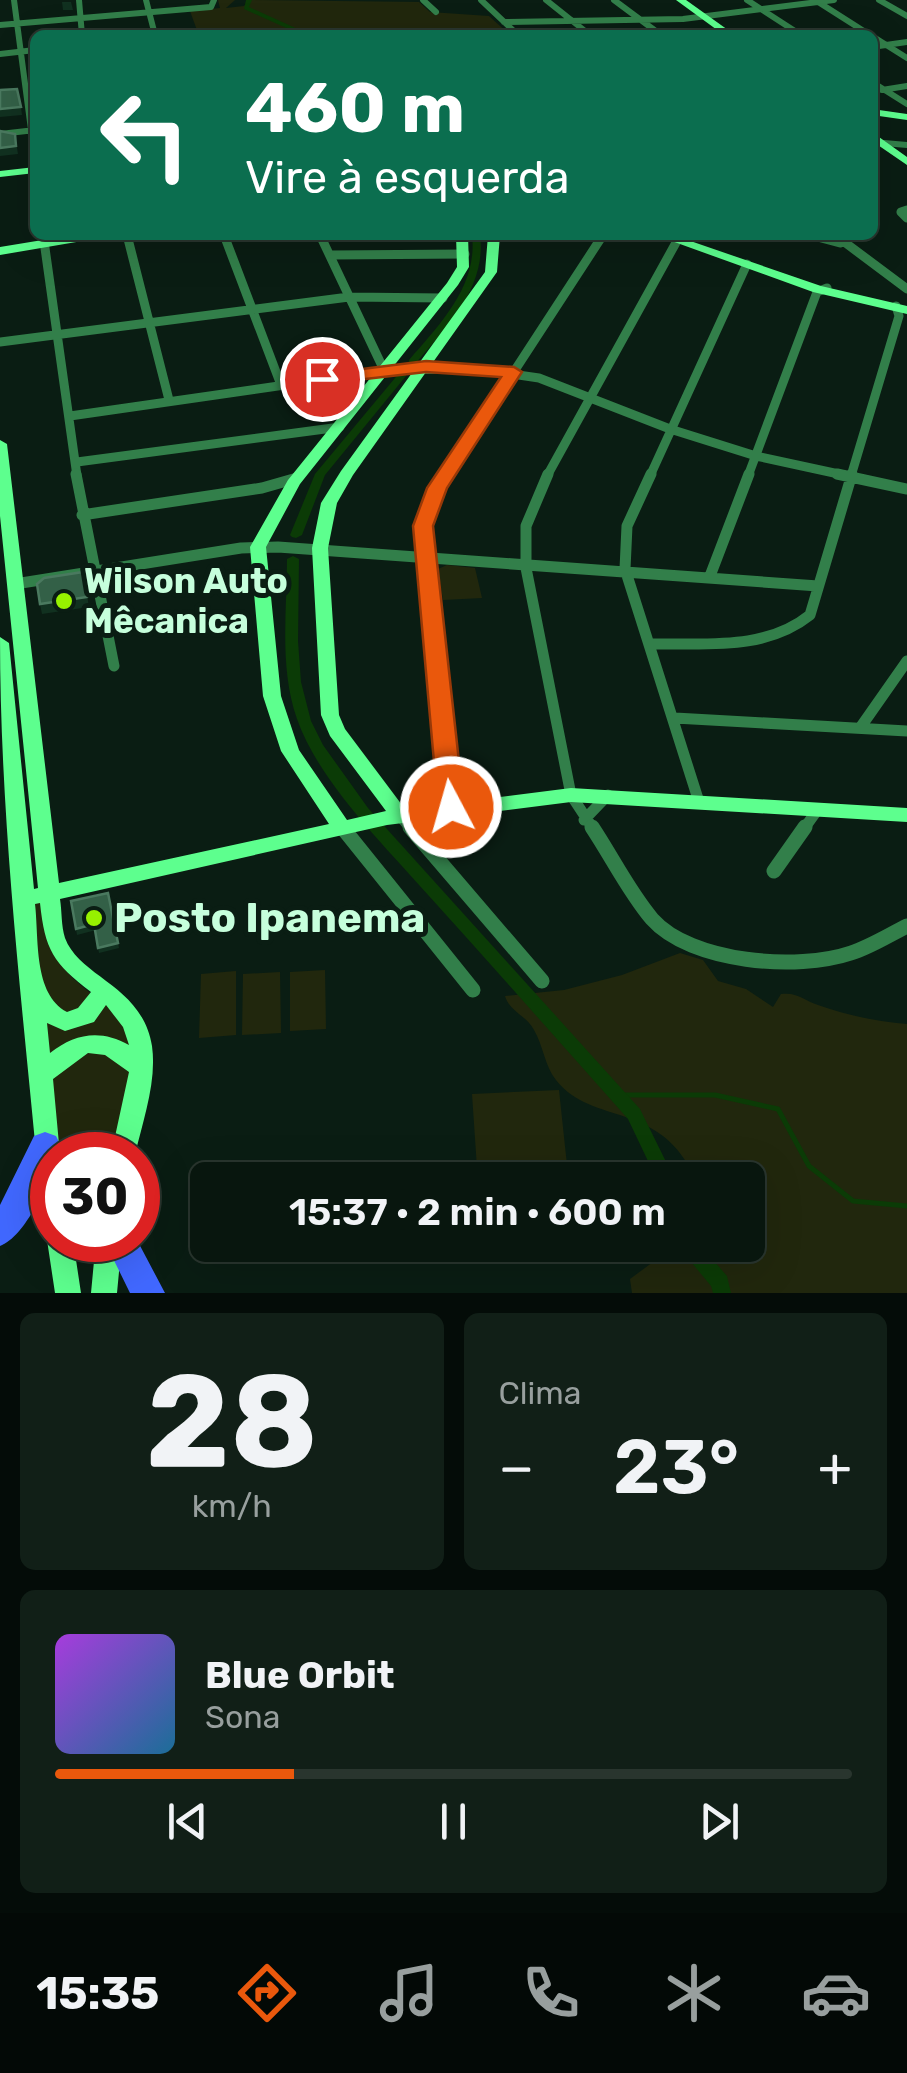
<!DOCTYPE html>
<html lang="pt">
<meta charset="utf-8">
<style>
body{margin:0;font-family:Rubik,sans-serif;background:#111f17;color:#f1f3f6;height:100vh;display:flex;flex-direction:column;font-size:38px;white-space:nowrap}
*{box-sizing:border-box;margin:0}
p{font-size:32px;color:#989f9e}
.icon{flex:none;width:55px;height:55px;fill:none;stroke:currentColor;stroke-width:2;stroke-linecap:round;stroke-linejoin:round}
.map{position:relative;height:1293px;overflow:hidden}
.details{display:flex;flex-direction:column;gap:20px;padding:20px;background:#040c08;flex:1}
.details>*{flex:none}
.banner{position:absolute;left:30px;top:30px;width:848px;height:210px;border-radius:15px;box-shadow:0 10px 40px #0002,0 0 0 2px #29352e;background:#0b6e4f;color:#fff;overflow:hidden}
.speed{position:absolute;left:30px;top:1132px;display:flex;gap:20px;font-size:50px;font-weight:700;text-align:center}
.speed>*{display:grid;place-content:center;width:130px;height:130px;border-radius:50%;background:#08160e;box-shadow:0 10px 40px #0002,0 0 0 2px #29352e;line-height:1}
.speed .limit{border:15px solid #d22;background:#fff;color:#111}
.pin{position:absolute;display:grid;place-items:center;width:85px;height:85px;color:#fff;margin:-42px;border:5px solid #fff;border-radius:50%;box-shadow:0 2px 10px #0007}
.me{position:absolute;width:110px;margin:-55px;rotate:354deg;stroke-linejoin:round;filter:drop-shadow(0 0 8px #0008)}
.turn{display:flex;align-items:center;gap:35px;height:210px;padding:0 50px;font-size:45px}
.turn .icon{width:130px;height:130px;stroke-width:2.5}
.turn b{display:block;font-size:70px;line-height:85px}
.big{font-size:75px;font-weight:600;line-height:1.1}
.details .widget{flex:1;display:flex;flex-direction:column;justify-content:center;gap:15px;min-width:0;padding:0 35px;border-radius:15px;background:#111f17}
.details .dial{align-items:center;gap:0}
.dial b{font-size:130px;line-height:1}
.song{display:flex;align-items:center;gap:30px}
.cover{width:120px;height:120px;border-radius:15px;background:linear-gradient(135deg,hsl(280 70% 55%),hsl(200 70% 35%))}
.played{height:10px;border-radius:5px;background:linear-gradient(90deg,#ea580c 30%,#29352e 30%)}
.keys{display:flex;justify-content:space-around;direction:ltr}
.heat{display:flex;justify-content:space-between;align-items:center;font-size:55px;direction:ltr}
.details .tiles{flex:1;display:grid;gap:20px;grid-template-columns:1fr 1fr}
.widget:last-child{grid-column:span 2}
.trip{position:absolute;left:190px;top:1162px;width:575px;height:100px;border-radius:15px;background:#08160e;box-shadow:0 10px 40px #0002,0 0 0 2px #29352e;font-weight:600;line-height:100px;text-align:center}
.tabs{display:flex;height:160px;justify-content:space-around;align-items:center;background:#030906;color:#989f9e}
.tabs .icon{width:70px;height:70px}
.tabs .selected{color:#ea580c}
.tabs b{font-size:45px;color:#f1f3f6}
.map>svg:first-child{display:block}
.green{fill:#21270d}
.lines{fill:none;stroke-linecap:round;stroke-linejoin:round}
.stream{stroke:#0b3b06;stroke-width:5}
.canal{fill:#0b3b06;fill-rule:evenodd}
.street-far3{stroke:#327f4a;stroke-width:6}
.street-far2{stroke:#327f4a;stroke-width:9}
.street-far1{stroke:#327f4a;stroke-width:11}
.street{stroke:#327f4a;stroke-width:15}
.secondary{fill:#5dff8e;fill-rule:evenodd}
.highway{fill:#4168ff;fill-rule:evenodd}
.shaded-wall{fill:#113120}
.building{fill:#336047;stroke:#4a795f;stroke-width:2.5}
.route{fill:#ea580c;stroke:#983908;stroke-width:2.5}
.poi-dot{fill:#97f100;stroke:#0a1d13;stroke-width:4}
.labels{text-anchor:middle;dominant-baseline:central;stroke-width:10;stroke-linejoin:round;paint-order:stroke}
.poi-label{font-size:35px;font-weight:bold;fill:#c6ffdc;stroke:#0a1d13;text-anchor:start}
.near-poi-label{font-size:42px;font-weight:bold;fill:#c6ffdc;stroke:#0a1d13;text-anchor:start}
</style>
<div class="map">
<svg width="907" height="1293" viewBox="0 0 907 1293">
<rect width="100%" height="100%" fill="#0a1d13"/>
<path class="green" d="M218,0h17l-9,8 18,-2 5,-6 170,2 11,10 59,4 21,19h-324l12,-2 -8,-22 30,-3z
M447,565l28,3 7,30 -39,2 -5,-31z
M41,900c10,74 32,78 88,122l4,29 -16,104h-62l-22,-254z
M680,953l23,7 15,21 28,8 27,18 8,-13c17,-2 22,6 37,11 28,10 60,17 89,19v269h-275l-2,-14 46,-34h72v-65h-52c-36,-81 -103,-53 -140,-100 -11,-13 -13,-35 -22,-50 -7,-14 -25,-19 -29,-34l59,-6 58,-15z
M325,970l1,59 -36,2v-59z
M236,971v64l-37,3 2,-64z
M280,972l1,61 -39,2 1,-61z
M559,1090l8,75 -90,3 -5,-74z"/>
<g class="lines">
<path class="stream" d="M616,1095h99l63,14 31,57 44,35 54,5"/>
<path class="canal" d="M246,0h6l-3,7 62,28h-9l-58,-26z
M472,235h8c7,52 -33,92 -65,129h-6v-4c31,-36 69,-74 63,-125z
M403,371l3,1v4l-81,99 -23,60 -6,3 -4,-1 -2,-2 25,-61 85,-102z
M293,556l6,3 -1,82 3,41 10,39 12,24 45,63 272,301 35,71h-18l-29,-61c-66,-74 -132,-149 -199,-223 -44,-50 -110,-114 -132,-177 -18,-51 -10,-108 -10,-160z
M679,1245h21l27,31 4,17h-18l-2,-7 -29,-35z"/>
<path class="street-far3" d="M14,0l21,160
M79,0l3,35
M146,0l9,35
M423,0l13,12
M481,0l37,35
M546,0l44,35
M614,0l47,35
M747,0l54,35
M815,0l55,35
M879,0l28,16
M504,22l179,-3 151,-19
M0,25l211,-18 3,-7
M872,36l35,22
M872,47l35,-5
M0,54l35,-4
M872,82l35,22
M882,90l25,-4
M0,134l35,-4
M884,143l23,2"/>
<path class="street-far2" d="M907,210l-6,2 6,6
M127,235l42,165
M224,235l57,150
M320,235l63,133
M810,235l30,8
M835,235l72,54
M44,241l33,235
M331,255l134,-1
M0,342l349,-45 94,1
M70,416l312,-45 89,-3 68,10 131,51 86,27 92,20
M77,462l263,-35
M446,476l157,-241
M547,476l131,-237
M650,476l97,-212
M748,476l69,-184 10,-4
M851,476l48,-160 -3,-10"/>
<path class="street-far1" d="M76,474l38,192
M448,474l-19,28 -6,53 28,252
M548,474l-22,52v42l45,227 23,35
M651,474l-24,52 -2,43 74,233
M837,474l70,15
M82,515l180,-27 35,-10
M710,576l39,-102
M15,584l226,-36 37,-1 540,39
M651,644c55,-1 114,7 159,-29l42,-141
M675,718l232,13
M860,728l47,-67
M400,816l12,14
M584,820l24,-25
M803,830l13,-18"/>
<path class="street" d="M342,827l131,163
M410,827l132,154
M592,827c20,30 37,65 60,92 39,44 146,52 199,34 19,-6 38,-18 56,-27
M774,871l31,-44"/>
<path class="secondary" d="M676,0h10l49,35h-11z
M872,109l35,5v6l-35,-5z
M872,132l35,25v8l-35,-24z
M35,167v6l-35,4v-6z
M73,235h27l-6,4 -94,16v-8z
M456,235h12l1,32 -11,18 -158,199 -34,63 15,149 18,54 48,70 39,-9 -56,-75 -9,-21 -9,-167 9,-45 20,-32 144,-199 3,-37h12l-3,37 -144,203 -16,28 -9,45 11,167 6,14 60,80 166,-21 336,20v14l-336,-20 -184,23 -327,74c2,12 1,27 5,39 15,40 77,47 87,108 5,36 -9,74 -17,109h-24l18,-83 -24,-17 -17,-2 -35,26 7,76h-8v51l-9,-3 -3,-8c-17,-185 -40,-371 -40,-558l9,6 25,246 4,-1 -38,-372v-76l7,4 52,439 270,-59 -48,-73 -18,-55 -13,-149 38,-67 159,-197 10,-16zM40,903c5,47 13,60 51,89l-13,16 -11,4c-34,-18 -28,-74 -32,-108zM106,1005l17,22 6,18c-28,-16 -54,-12 -79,8l-3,-30 18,8 29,-9z
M655,235h18l148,51 86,20v8l-94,-22z
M52,1231v9h21l8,53h-26l-8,-53z
M96,1240h26l-5,53h-26z"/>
<path class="highway" d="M45,1132l11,4 5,10 -4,9h-5c0,26 -27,82 -52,91v-41l34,-69z
M104,1240h33l28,53h-35z"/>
</g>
<path class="shaded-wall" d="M62,2h9l2,8h-10z
M21,107l1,8 -22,2v-8z
M16,142l2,12 -18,2v-8z
M83,572l6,35 -47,7 -2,-10z
M94,924l2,6 -19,5 -1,-6z
M118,943l1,5 -20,5 -1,-5z"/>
<path class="building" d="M17,89l4,18 -21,2v-19z
M0,131l15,3 1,12 -16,2z
M83,572l4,25 -47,7 -3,-20 7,-6z
M108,893l10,50 -20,5 -4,-24 -18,5 -5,-28z"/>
<path class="route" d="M426,361l88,6 8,5 -75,116 -14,38 31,281 -13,9 -13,-9 -25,-281 14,-38 74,-111 -75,-5 -104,12 -9,-5 9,-5z"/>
<g class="poi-dot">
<circle cx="64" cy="601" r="10"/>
<circle cx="94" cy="918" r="10"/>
</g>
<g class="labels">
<g class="poi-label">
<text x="84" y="581">Wilson Auto<tspan x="84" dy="40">Mêcanica</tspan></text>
</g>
<g class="near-poi-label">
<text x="114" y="918">Posto Ipanema</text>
</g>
</g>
</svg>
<div class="speed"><div class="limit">30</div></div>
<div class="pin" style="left:322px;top:379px;background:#d93025"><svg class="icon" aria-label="arrive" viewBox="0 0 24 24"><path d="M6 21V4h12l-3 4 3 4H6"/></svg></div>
<svg class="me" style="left:451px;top:807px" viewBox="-20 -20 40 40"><circle r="17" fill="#ea580c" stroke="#fff" stroke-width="3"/><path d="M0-11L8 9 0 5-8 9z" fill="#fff"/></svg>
<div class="trip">15:37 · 2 min · 600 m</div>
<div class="banner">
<div class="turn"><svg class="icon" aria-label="left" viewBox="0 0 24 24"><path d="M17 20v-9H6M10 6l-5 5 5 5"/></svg><div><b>460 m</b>Vire à esquerda</div></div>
</div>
</div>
<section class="details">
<div class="tiles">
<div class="widget dial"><b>28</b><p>km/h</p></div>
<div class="widget"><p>Clima</p>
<div class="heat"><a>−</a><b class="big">23°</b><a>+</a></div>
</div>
<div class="widget">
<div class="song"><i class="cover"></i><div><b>Blue Orbit</b><p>Sona</p></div></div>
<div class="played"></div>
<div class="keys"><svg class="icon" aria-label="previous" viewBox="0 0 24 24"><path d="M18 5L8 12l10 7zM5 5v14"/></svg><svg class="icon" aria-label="pause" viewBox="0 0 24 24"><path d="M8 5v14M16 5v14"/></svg><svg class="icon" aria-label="next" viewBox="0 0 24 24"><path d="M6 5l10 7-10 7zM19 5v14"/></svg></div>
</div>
</div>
</section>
<nav class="tabs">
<b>15:35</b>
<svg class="icon selected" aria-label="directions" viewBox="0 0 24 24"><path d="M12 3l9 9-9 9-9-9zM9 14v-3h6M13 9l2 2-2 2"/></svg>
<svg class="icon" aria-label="music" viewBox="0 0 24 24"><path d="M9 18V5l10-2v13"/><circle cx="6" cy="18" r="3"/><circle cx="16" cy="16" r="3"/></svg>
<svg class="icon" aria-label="phone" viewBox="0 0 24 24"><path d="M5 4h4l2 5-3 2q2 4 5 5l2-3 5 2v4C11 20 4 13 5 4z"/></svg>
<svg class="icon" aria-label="climate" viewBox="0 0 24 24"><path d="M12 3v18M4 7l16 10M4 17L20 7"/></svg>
<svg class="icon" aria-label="car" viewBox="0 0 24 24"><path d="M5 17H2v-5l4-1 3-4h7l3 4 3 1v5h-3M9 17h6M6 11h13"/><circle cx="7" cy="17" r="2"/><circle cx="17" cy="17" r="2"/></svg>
</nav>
